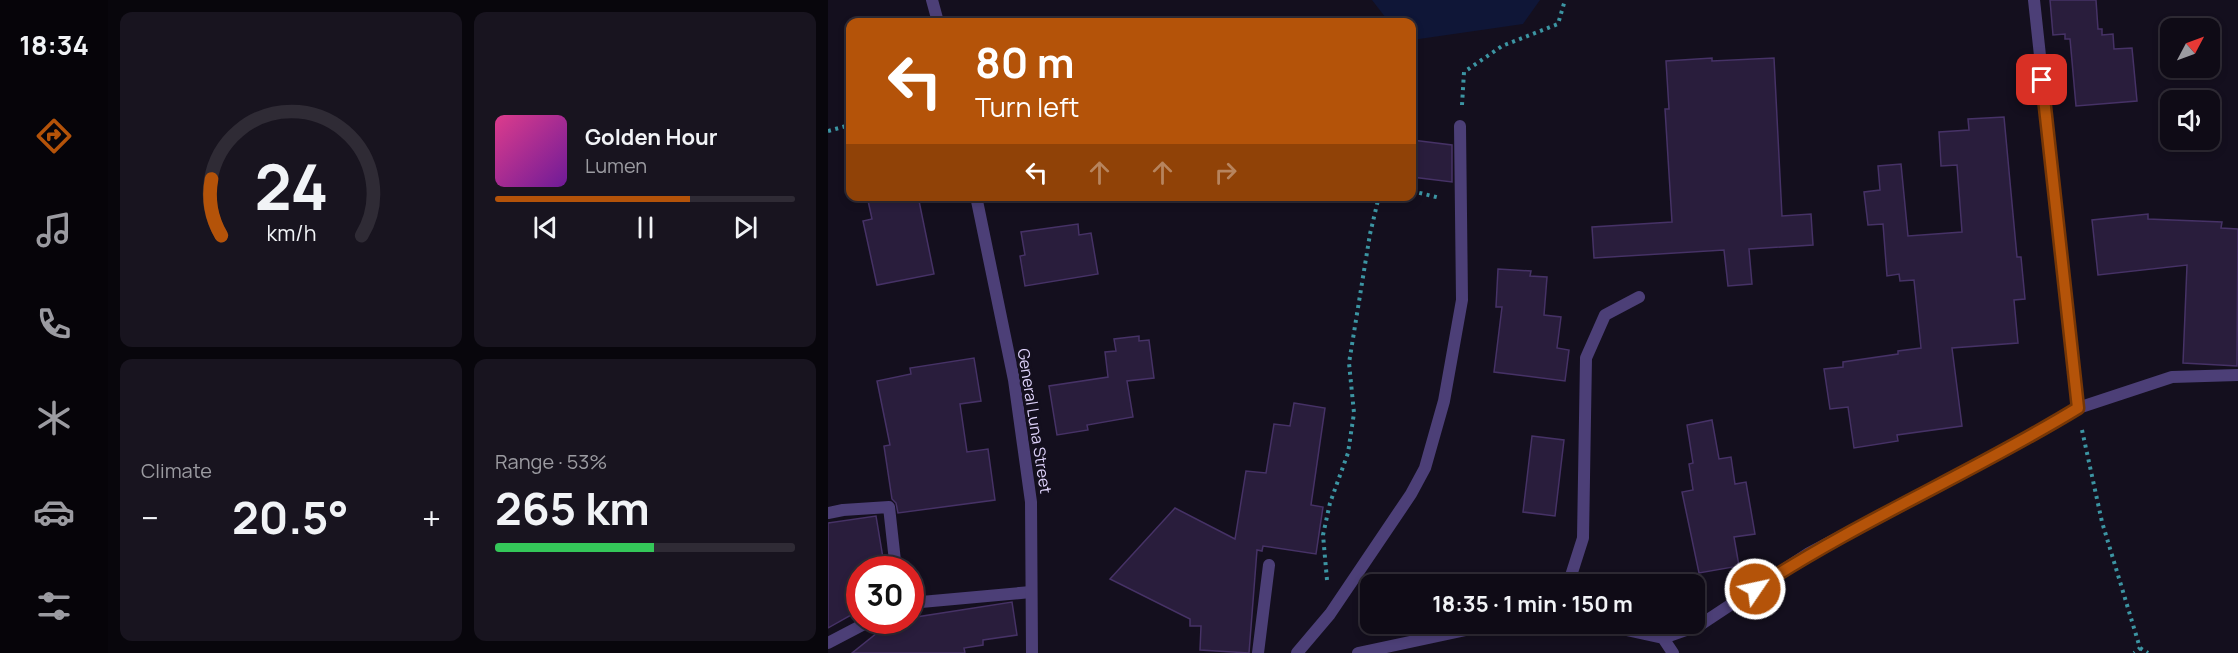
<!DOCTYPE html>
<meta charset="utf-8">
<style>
body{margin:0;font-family:Manrope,sans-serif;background:#18141f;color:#f1f3f6;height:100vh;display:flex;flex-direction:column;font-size:22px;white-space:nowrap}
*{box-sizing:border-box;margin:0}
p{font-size:20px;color:#9b9ba1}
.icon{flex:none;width:33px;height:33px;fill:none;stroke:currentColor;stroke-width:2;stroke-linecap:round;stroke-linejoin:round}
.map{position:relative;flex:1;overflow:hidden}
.side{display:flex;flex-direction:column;gap:12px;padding:12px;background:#08060c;width:720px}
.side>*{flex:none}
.hud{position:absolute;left:18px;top:18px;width:570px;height:183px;border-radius:12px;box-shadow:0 3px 9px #0003,0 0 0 2px #2f2b35;background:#b45309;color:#fff;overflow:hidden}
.needle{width:39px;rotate:49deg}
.fabs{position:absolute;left:1332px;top:18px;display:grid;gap:12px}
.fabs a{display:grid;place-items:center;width:60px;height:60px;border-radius:12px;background:#0f0b16;box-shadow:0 3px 9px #0003,0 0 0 2px #2f2b35;font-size:30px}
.speed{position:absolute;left:18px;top:556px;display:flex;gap:12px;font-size:30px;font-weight:700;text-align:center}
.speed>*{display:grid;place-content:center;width:78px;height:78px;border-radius:50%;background:#0f0b16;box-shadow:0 3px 9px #0003,0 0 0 2px #2f2b35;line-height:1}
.speed .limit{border:9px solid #d22;background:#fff;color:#111}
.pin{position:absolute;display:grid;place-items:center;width:51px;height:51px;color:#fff;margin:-26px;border-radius:12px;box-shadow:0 3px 9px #0006}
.me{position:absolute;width:66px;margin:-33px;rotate:56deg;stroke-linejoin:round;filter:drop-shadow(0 0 4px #0008)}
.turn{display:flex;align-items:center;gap:21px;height:126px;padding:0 30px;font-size:27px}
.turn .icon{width:78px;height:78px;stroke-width:2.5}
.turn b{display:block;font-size:42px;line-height:51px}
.lanes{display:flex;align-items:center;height:57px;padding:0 30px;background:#0003;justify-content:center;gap:30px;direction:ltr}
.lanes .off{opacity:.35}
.big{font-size:45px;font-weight:700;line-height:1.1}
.side .tile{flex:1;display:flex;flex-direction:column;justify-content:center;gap:9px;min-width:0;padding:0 21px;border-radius:12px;background:#18141f}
.side .dial{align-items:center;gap:0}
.dial svg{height:156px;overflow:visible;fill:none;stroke:#2f2b35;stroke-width:7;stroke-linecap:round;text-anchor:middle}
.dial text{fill:#f1f3f6;stroke:none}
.song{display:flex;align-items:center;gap:18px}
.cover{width:72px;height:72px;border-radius:9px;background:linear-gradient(135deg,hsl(330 70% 55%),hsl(280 70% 35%))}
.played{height:6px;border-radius:3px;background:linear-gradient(90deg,#b45309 65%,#2f2b35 65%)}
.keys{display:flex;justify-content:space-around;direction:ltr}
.heat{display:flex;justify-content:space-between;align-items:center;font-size:33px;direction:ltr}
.charge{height:9px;border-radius:4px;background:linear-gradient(90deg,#34c759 53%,#2f2b35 0)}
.side .tiles{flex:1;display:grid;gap:12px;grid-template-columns:repeat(2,1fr)}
.trip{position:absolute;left:532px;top:574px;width:345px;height:60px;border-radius:12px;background:#0f0b16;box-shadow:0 3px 9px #0003,0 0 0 2px #2f2b35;font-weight:700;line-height:60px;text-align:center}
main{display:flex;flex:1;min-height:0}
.menu{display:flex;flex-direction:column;width:108px;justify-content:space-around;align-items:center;background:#060409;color:#9b9ba1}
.menu .icon{width:42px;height:42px}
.menu .selected{color:#b45309}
.menu b{font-size:27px;color:#f1f3f6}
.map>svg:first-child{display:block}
.water{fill:#0f1637}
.building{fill:#291d3c;stroke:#463266;stroke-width:1.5}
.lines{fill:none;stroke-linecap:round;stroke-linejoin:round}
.path{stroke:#3c95a3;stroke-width:4;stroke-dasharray:3 4.5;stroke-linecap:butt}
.service{stroke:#4c3f77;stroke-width:12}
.minor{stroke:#4c3f77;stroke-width:12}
.tertiary{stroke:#4c3f77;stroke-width:12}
.route-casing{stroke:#753606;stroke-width:15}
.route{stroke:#b45309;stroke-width:10}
.labels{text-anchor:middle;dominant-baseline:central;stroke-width:6;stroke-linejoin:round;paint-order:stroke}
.street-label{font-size:16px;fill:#ddd1f9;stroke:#140f1e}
</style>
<main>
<nav class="menu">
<b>18:34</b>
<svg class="icon selected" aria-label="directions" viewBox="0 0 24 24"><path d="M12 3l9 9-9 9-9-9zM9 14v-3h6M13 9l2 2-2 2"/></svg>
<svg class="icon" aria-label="music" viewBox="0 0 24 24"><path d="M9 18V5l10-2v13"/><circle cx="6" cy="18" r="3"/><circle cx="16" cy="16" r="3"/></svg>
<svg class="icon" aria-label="phone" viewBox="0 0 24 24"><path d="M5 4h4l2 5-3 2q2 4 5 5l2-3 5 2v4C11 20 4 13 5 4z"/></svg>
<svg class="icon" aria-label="climate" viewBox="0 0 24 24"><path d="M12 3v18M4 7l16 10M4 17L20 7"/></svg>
<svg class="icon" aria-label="car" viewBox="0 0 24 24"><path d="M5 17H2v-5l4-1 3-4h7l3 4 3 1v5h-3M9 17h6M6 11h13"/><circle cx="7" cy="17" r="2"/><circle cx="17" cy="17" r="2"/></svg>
<svg class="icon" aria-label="filters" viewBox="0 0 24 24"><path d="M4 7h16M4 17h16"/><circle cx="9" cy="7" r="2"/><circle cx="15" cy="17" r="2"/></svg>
</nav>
<section class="side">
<div class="tiles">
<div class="tile dial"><svg viewBox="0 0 100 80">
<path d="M14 69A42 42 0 1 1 86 69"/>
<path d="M14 69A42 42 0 0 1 9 40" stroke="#b45309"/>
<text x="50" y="56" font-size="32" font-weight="700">24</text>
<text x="50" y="72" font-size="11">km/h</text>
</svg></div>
<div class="tile">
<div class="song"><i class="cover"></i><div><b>Golden Hour</b><p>Lumen</p></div></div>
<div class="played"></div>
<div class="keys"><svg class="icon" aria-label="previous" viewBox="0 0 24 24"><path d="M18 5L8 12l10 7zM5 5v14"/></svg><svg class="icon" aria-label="pause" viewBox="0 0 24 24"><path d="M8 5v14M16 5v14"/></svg><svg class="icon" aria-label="next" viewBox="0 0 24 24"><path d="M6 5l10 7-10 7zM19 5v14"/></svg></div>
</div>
<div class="tile"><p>Climate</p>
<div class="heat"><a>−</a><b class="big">20.5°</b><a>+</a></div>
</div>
<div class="tile"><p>Range · 53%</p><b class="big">265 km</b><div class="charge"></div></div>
</div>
</section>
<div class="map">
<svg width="1410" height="653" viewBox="0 0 1410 653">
<rect width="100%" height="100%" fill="#140f1e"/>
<path class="water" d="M544,0h168l-17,24 -111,16v-18h-23z"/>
<path class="building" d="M1222,0h46l2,29h4v6l11,-1 1,15 18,-1 5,53 -61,5 -6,-67h-5v-5l-12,1z
M884,58v3l62,-3 8,158 29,-2 2,31 -64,4 3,35 -24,2 -4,-36 -130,8 -2,-31 80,-5 -7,-113h4l-3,-48z
M1176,117l13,140h4l4,42 -11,1 4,43 -66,5 10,78 -65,9 1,6 -44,7 -6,-41 -18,2 -6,-40 19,-2v-5l55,-8v-3l23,-3 -7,-68 -14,1 -1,-7 -12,2 -4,-52 -15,1 -4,-33 16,-2 -2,-24 23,-2 7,72 54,-4 -5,-67 -16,1 -2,-34 30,-2 -1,-11z
M584,140l40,5v37l-40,-5z
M39,196h51l16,78 -57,11 -14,-64 9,-2z
M1320,214v5l74,3 -1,6 17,1 -1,137 -54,-3 4,-98 -89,10 -6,-55z
M250,224l1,11 12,-2 7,41 -73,12 -5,-30 5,-1 -4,-23z
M670,269l33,2 -1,5 17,1 -3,38 17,2 -4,31 12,2 -4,31 -71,-9 8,-65h-6z
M311,336v5l10,-1 5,38 -27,3 6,36 -46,8 1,5 -31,5 -8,-49 59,-9 -3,-25 11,-1 -2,-12z
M146,358l7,43 -21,3 7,48 21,-3 7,51 -97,13 -2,-10 -4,-4 -8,-53 6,-1 -13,-64 34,-7 -1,-6z
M466,403l31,5 -14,97 12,2 -7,47 -53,-8 -1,5 -5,-1 -8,103 -49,-3 1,-24h-11v-7l-80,-40 65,-71 60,31 11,-68 20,2 8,-49 16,2z
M884,420l7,39 12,-2 4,27 11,-2 9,52 -21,3 5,29 -40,7 -17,-81 11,-2 -4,-26 4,-1 -6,-38z
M704,436l32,4 -9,76 -32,-4z
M48,516l9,54h-25v40l-32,18v-105z
M184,602l5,33 -34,5v5l-19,3 1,5h-113l40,-32h18v-3z"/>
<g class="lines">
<path class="path" d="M634,105l2,-33 38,-26 56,-22 7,-24
M0,131l22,-6
M584,191l28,7
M1254,430l20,92 38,126 -6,5
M499,580l-4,-45 7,-32 18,-50 6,-40 -5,-50 21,-129 9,-38
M1312,648l8,5"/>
<path class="service" d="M430,653l11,-88"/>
<path class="minor" d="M1206,0l44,408
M0,513l15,-3 46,-3 7,63
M740,585l15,-47 3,-180 19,-43 34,-18
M82,603l121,-11
M771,624l64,14 37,-13 109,-72 228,-120 41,-25 94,-31 66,-2
M835,638l10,15
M0,643l42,-22
M469,653l33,-39 81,-120 14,-26 19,-67 18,-101 -2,-174
M530,653l136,-29"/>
<path class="tertiary" d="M104,0l6,22
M148,196l38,184 17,122 1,151"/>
</g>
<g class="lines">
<defs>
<path id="route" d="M927,589c103,-68 217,-116 323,-181l-36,-328"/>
</defs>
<use href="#route" class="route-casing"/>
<use href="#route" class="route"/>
</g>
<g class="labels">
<g class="street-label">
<text transform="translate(207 421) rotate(81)">General Luna Street</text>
</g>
</g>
</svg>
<div class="fabs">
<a><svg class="needle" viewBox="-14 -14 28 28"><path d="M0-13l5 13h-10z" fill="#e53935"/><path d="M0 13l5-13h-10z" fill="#9b9ba1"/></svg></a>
<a><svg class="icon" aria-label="sound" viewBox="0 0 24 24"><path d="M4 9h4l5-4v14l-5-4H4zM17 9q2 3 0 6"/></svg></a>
</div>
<div class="speed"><div class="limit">30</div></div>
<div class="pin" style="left:1214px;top:80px;background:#d93025"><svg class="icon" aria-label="arrive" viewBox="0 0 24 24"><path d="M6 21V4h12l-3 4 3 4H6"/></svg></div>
<svg class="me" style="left:927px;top:589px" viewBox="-20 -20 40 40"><circle r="17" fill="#b45309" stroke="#fff" stroke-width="3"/><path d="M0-11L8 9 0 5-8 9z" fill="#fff"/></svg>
<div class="trip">18:35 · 1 min · 150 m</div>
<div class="hud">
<div class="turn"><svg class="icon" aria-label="left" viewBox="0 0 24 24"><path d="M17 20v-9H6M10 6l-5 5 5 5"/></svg><div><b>80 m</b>Turn left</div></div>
<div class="lanes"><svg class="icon" aria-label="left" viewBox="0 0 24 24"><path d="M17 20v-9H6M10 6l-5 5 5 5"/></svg><svg class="icon off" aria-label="ahead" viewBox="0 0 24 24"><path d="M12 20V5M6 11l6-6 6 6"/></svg><svg class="icon off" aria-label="ahead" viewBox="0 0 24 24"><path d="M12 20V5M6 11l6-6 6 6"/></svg><svg class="icon off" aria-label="right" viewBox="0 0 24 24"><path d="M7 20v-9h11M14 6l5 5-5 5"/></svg></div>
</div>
</div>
</main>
